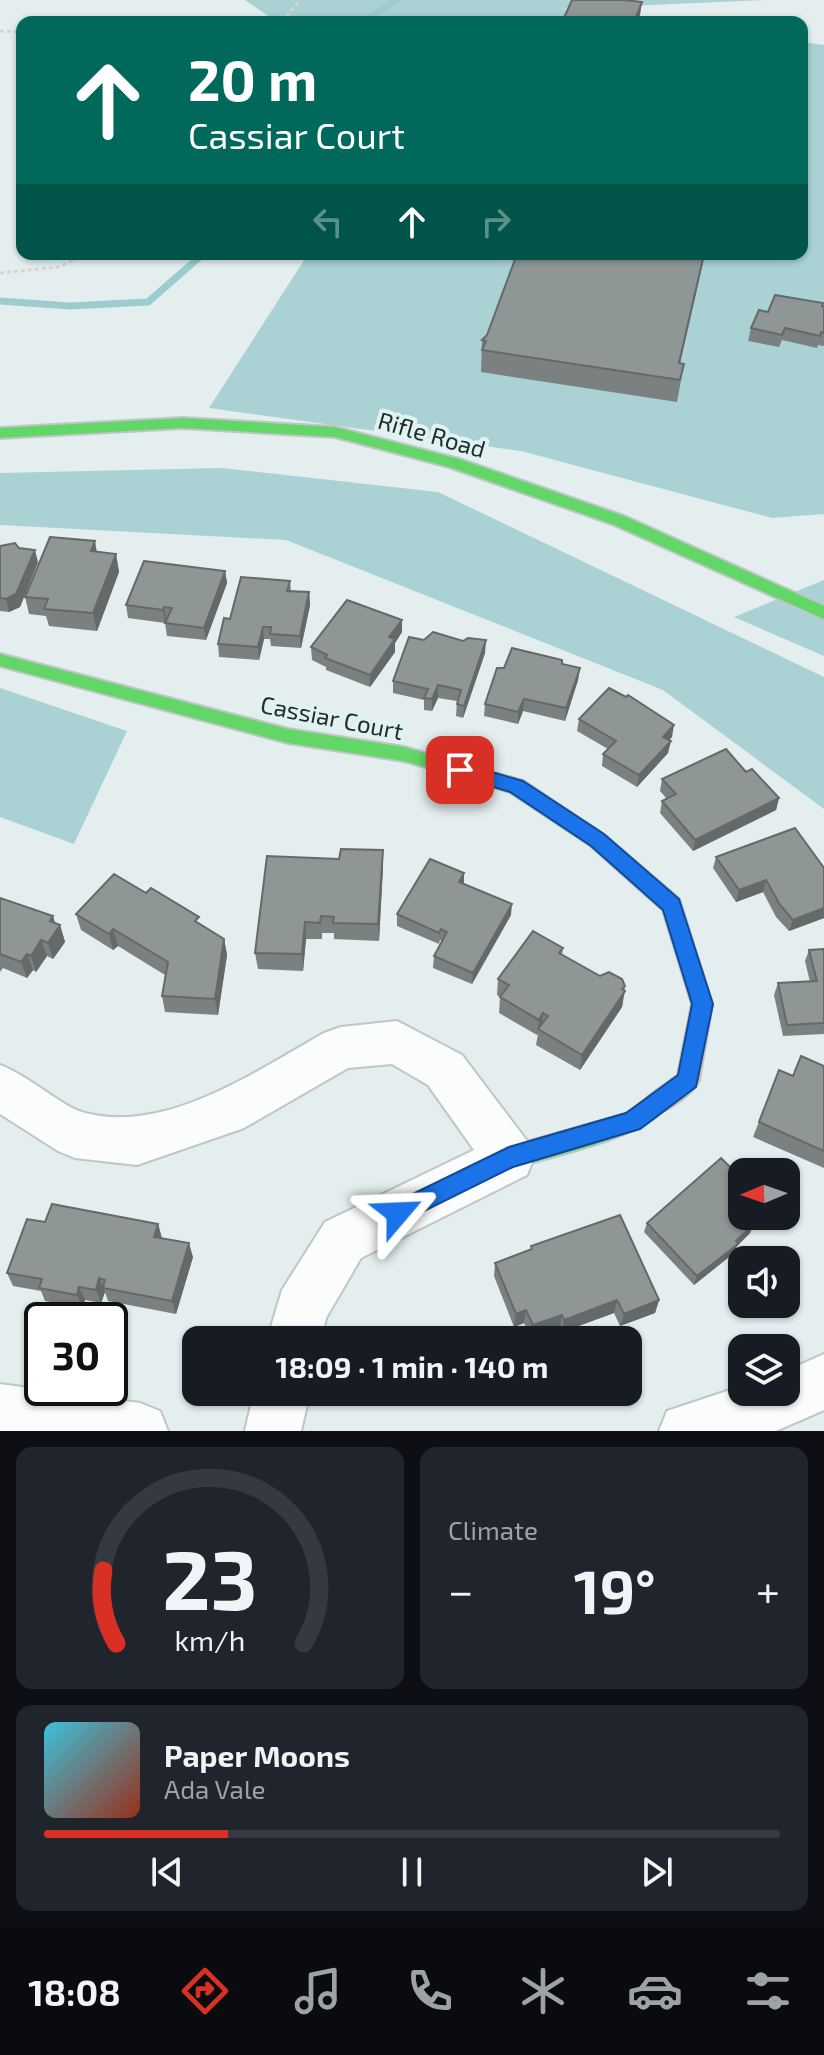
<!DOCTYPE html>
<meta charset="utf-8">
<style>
body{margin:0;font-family:"Exo 2",sans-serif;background:#20242c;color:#f1f3f6;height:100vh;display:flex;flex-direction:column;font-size:30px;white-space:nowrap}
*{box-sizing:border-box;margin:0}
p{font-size:26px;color:#9ea1a6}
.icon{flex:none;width:44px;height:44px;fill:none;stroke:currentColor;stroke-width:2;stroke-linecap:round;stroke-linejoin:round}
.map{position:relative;height:1431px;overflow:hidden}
.side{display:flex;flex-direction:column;gap:16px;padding:16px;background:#0d0f14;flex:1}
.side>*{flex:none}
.banner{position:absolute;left:16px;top:16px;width:792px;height:244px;border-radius:16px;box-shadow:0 2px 6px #0004;background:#00695c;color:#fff;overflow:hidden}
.needle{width:52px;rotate:268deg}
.fabs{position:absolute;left:728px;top:1158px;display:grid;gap:16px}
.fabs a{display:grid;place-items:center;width:72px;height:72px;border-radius:16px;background:#171b24;box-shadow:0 2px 6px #0004;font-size:40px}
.speed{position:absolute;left:24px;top:1302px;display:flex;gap:16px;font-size:40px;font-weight:700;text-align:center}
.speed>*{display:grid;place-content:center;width:104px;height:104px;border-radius:50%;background:#171b24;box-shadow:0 2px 6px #0004;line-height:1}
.speed .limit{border:4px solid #111;border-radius:12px;background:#fff;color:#111}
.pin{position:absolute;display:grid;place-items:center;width:68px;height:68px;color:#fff;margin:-34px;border-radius:16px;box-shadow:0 4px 12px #0006}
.me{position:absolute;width:88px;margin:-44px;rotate:64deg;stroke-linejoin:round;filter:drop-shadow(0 0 6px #0008)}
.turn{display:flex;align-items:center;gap:28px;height:168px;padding:0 40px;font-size:36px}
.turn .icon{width:104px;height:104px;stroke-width:2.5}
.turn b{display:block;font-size:56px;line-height:68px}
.lanes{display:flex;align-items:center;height:76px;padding:0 40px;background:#0003;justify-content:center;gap:40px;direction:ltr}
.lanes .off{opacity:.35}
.big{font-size:60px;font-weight:700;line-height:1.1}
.side .card{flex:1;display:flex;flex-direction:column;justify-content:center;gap:12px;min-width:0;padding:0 28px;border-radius:16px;background:#20242c}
.side .dial{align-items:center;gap:0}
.dial svg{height:208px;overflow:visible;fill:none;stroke:#363941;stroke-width:7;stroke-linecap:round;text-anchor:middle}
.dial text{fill:#f1f3f6;stroke:none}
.song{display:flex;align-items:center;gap:24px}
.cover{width:96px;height:96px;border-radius:12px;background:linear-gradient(135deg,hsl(190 70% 55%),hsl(10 70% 35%))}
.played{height:8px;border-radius:4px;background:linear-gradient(90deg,#d93025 25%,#363941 25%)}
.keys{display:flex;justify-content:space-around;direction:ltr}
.heat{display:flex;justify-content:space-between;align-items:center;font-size:44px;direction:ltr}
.side .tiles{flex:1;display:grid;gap:16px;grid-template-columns:1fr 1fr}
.card:last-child{grid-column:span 2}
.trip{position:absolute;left:182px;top:1326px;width:460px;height:80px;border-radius:16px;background:#171b24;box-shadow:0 2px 6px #0004;font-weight:700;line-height:80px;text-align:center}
.tab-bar{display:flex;height:128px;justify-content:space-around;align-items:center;background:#090b0e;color:#9ea1a6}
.tab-bar .icon{width:56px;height:56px}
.tab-bar .selected{color:#d93025}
.tab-bar b{font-size:36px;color:#f1f3f6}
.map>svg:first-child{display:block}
.forest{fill:#aad2d4}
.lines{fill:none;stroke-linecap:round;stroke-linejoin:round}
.stream{stroke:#9dccce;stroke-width:7}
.street-casing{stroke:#bec6c6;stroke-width:4}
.fast-casing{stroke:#bec6c6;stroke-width:4}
.slow-casing{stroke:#bec6c6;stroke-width:4}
.path{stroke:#d4d6d6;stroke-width:3;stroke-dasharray:4 3;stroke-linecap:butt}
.street{fill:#fbfcfc;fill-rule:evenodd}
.fast{fill:#63d668;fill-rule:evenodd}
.slow{fill:#ff974d;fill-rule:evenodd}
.wall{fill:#7b8181}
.shaded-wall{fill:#646969}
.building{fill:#8f9696;stroke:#646969;stroke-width:2}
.route{fill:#1a73e8;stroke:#114b97;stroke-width:2}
.labels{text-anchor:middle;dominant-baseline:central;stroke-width:8;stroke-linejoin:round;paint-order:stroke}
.street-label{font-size:24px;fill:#252c2c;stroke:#dff3f3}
</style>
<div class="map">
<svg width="824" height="1431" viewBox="0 0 824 1431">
<rect width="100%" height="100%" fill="#e4eeee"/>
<path class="forest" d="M245,0h521l-205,9 93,13h-377z
M802,42l22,3v469l-52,4 -251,-67 -312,-43 99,-154h494z
M222,468l216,24 386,185v132l-161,-119 -377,-150 -286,-15v-52z
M824,580v76l-90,-39z
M0,688l127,43 -53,113 -74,-27z"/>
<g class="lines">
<path class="stream" d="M363,22l33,-22
M0,301l70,5 78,-4 55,-48"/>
<defs>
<path id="street" d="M397,1021l65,34 65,86 7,17 -7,17 -166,83 -35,60 -5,22h-54l15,-50 43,-68 149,-72 -46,-65 -36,-21 -44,4 -104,60 -107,37 -62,-7 -17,-7 -58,-37v-49c28,10 62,42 85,48 82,21 171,-42 239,-80l17,-6z
M824,1354v56l-48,21h-117l8,-20 75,-25v6h44v-21z
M0,1384l140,19 20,8 8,20h-168z
M254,1392h56l-9,39h-56z"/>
<path id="fast" d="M183,418l152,9 124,32 165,57 200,90v13l-212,-95 -163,-57 -114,-30 -152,-9 -183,10v-10z
M0,654l288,75 116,18 81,23 2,5 -2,5 -7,2 -74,-21 -116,-18 -288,-77z
M656,1094l8,3 3,7c-15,32 -123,54 -158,65l-8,-4 -3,-7 3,-7 8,-4 117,-33z"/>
<path id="slow" d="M478,768l45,13 81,54 75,64 33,105 -13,76c-7,14 -29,29 -43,34l-8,-3 -3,-7 3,-7 30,-22 14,-71 -29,-94 -73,-65 -80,-53 -39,-12 -2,-5 2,-5z"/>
</defs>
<use href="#street" class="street-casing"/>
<use href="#fast" class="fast-casing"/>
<use href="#slow" class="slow-casing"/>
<path class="path" d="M282,22l18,-22
M0,31l22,1
M0,273l58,-6 29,-13"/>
<use href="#street" class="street"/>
<use href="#fast" class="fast"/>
<use href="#slow" class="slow"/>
</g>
<path class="wall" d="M572,0l68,18 -1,4h-76z
M824,306v40l-6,-1 -1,3 -35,-8 -3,7 -31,-6 3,-13 17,-16z
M482,340l202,24 -7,38 -196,-30z
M0,546l19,2 19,14 -18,45 -11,5 -9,-1z
M97,552l19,2 3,18 -22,59 -48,-5 -3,-10 -17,-2 -4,-17z
M225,571l2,12 -21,57 -39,-4 -2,-13 1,-4 -1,4 -37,-5 -2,-13z
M290,581l1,10 18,1 1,13 -9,43 -30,-2 -1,-7h-6l-5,21 -40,-3 -1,-13 12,-25z
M402,632l-7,11v9l-25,35 -44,-17v-3l-14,-7 -1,-13z
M485,653l-22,65 -7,-2 1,-15 -19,-3 -6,13 -8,-1v-10l-31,-7v-12z
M562,664l18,4 -2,12 -13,41 -42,-10 -5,13 -34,-8 1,-12 19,-36z
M579,719l93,18 -3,3 -1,13 -31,34 -35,-21 1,-12 5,-5 -31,-18z
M746,772l33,26 -3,12 -83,41 -33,-38 2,-12 5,-2 -7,-8 2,-12z
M383,850v17l-4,74 -45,-2v-6h-12v6h-16l-3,32 -45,-2 -3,-16 84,-94z
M716,857l108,11v50l-35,13 -13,-14 -13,-25 -27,10 -23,-34z
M464,884l47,31 -39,69 -39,-16 1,-12 8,-15 -2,-1 -1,4 -42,-18v-12z
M0,898l60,27 5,17 -12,17 -6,-3 -11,16 -3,-2 -6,8 -24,-10 -3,4z
M76,914l125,11 23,14 3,16 -9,60 -53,-3 -3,-16 3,-21 -47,-29 -5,4 -32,-20z
M563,948l-1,7 63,36 -3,16 -42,63 -44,-25 2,-11 -1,1 -38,-22 1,-16 -3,-2 1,-16z
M824,949v85l-41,2 -9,-41 4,-12 32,-1 -5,-21 4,-11z
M824,1066v102l-71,-31 26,-67 14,6z
M742,1216l8,17 -13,13 -3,7 -40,32 -50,-53 3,-9z
M45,1222l113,2 4,15 31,18 -17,57 -68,-13 -3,-9 -4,11 -16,-3 -2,8 -38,-7 -4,-10 -28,-5 -6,-13z
M531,1246l128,54 -4,13 -35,13 -6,-13 -52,19 -2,-5 -29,11 -7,-15 -10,4 -20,-51 1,-13 36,-13z"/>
<path class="shaded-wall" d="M642,2l-3,20h-5z
M704,254h1l-30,131 4,-22z
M95,541l3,18 -7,-8z
M35,550l3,12 -18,45 -11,5 -3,-13z
M116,554l3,18 -22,59 -4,-18z
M225,571l2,12 -21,57 -2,-12z
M309,592l1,13 -9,43 -1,-12z
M164,607l2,12 -1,4 -2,-13z
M402,620v12l-7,11v9l-25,35v-12l19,-38z
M263,627l1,12 -5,21 -1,-13z
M486,640l-1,13 -22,65 1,-12z
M580,668l-2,12 -13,41 1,-13z
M438,685v13l-6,13v-12z
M524,699l-1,12 -5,13v-12z
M674,725l-2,12 -11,12 2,-12z
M671,741l-3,12 -31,34 2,-12z
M779,798l-3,12 -83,41 2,-11z
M383,850v17l-4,74 -1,-17z
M464,873v11l-5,-2z
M766,880l-3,12 -27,10 3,-12z
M512,904l-1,11 -39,69 1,-11z
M824,908v10l-35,13 4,-11z
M53,916l4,13 3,-4 5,17 -12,17 -5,-16 2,-22z
M305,922l1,17 -3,32 -1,-17z
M113,929l5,17 -5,4 -4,-16z
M224,939l3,16 -9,60 -3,-16z
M41,940l6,16 -11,16 -5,-16z
M27,954l6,16 -6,8 -6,-16z
M625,986l-3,21 -42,63 2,-15z
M543,1013l-2,16h-3l-1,6 2,-15z
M158,1224l4,14 -4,13 -4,-14z
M754,1224l-4,9 -13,13 -3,7 -40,32 3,-9z
M189,1243l4,14 -17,57 -4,-13z
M99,1278l6,14 -4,11 -5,-13z
M79,1287l6,13 -2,8 -6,-13z
M617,1300l-3,13 -52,19 2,-12z
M659,1300l-4,13 -35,13 4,-12z
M526,1310l-2,13 -10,4 2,-13z
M562,1315l-2,12 -29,11 2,-13z"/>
<path class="building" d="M572,0h53l17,2 -8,20h-27l-24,-3 -4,3 -16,-2z
M517,254h187l-25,109 5,1 -4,16 -198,-30 4,-9 -4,-1 5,-5z
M775,295l48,8 -1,3h2v27l-3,-1 -1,4 -35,-8 -3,7 -31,-7 8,-18 9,2z
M50,537l45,4 -4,10 25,3 -23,59 -49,-4 4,-10 -23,-2z
M15,543l4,5 16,2 -19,44 -10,5 -6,-1v-52z
M144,561l81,10 -21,57 -39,-5 7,-15 -8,-1 -1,3 -37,-5z
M241,577l49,4 -3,10 22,1 -9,44 -30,-2 1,-7h-8l-5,20 -40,-3 6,-26 6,1z
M347,600l55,20 -13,17 6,2 -25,36 -45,-17 2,-3 -16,-8z
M433,632l30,9 5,-3 18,2 -22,66 -7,-2 4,-14 -23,-5 -6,14 -8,-1 4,-9 -35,-8 16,-44 15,3z
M512,648l50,12v4l18,4 -14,40 -42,-9 -6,13 -33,-8 12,-36h7z
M609,688l17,9 2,-2 46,30 -11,12 8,4 -32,34 -36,-21 13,-13 -37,-22z
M726,749l20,23 6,-3 27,29 -84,42 -33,-39 14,-7 -14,-15z
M795,828l29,40v40l-31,12 -13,-15 -14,-25 -27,10 -23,-33z
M341,849l42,1 -5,74 -45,-1 1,-6 -13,-1 -1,7 -15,-1 -3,32 -47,-1 12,-97 72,3z
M430,859l34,14 -5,9 53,22 -39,69 -39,-17 13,-24 -6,-3 -2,4 -42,-19z
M114,874l32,19 5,-5 48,29 -4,4 29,18 -9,60 -53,-3 6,-34 -55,-33 -4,5 -33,-20z
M0,898l53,18 -3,5 10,4 -12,18 -7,-3 -10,16 -4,-2 -6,8 -21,-8z
M533,931l30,17 -4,5 41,23 9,-4 13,7 3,7 -3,3 3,2 -43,64 -44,-26 10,-13 -5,-3 -4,7 -39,-23 9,-12 -11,-6z
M824,949v74l-37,2 -9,-42 39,-2 -8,-31z
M801,1056l23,10v85l-65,-29 20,-52 14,6z
M721,1158l21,21v37h5l7,8 -18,17 2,3 -41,32 -50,-53z
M52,1204l106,20 -4,13 35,6 -17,58 -69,-13 2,-8 -6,-2 -3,12 -17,-3 -2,8 -38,-7 3,-9 -35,-6 20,-54 18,3z
M620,1215l39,85 -35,14 -7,-14 -53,20 -2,-5 -29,10 -7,-15 -10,4 -21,-51 37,-14 -1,-3z"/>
<path class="route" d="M460,763l63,18 81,53 75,65 34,105 -17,83 -56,42 -127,38 -115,57 -8,-3 -4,-8 4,-8 119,-58 117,-34 52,-38 14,-71 -29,-94 -72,-64 -81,-54 -56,-17 -3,-5 3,-5z"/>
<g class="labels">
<g class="street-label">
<text transform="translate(432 434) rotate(16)">Rifle Road</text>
<text transform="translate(332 717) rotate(11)">Cassiar Court</text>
</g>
</g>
</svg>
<div class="fabs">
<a><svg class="needle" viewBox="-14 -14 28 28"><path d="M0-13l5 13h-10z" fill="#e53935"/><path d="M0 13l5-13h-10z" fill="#9ea1a6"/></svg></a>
<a><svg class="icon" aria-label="sound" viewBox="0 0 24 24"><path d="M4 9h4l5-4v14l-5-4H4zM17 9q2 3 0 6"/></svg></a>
<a><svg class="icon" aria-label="layers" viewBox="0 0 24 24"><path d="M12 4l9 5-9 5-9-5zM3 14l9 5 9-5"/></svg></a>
</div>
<div class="speed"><div class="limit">30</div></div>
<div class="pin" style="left:460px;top:770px;background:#d93025"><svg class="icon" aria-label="arrive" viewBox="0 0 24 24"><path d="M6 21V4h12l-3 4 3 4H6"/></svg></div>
<svg class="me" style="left:398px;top:1213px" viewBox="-20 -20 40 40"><path d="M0-17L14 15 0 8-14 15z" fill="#1a73e8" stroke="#fff" stroke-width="4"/></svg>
<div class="trip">18:09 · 1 min · 140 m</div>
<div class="banner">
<div class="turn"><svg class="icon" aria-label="ahead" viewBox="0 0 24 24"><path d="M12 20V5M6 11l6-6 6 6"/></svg><div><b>20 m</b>Cassiar Court</div></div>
<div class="lanes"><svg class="icon off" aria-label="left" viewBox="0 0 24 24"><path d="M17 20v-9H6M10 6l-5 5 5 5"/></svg><svg class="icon" aria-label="ahead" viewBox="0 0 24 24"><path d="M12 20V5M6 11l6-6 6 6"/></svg><svg class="icon off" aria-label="right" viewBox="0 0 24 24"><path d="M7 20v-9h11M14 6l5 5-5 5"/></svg></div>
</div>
</div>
<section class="side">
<div class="tiles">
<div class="card dial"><svg viewBox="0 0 100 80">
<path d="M14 69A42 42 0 1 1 86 69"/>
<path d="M14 69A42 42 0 0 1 9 41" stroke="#d93025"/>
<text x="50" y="56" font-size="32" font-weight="700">23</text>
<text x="50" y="72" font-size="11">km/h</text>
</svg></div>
<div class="card"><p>Climate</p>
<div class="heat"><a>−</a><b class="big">19°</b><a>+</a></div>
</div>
<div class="card">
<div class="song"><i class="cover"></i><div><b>Paper Moons</b><p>Ada Vale</p></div></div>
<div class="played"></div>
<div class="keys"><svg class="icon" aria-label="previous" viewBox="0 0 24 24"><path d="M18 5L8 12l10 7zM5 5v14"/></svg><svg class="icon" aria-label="pause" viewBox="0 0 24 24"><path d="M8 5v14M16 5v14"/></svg><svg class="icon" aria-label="next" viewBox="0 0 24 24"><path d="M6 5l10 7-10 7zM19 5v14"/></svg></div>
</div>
</div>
</section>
<nav class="tab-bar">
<b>18:08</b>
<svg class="icon selected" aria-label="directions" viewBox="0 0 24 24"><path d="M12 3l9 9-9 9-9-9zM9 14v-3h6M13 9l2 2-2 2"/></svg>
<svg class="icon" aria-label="music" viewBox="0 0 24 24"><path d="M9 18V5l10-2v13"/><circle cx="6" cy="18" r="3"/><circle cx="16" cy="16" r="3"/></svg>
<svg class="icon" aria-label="phone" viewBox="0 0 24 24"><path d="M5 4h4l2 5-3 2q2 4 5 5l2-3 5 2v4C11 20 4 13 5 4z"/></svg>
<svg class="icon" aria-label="climate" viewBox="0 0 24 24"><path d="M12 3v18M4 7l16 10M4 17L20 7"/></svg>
<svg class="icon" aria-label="car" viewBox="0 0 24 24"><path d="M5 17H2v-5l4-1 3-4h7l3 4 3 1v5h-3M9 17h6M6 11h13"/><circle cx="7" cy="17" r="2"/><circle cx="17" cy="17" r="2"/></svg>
<svg class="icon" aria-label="filters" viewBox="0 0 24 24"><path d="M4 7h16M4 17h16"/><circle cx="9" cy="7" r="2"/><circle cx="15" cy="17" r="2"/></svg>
</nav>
